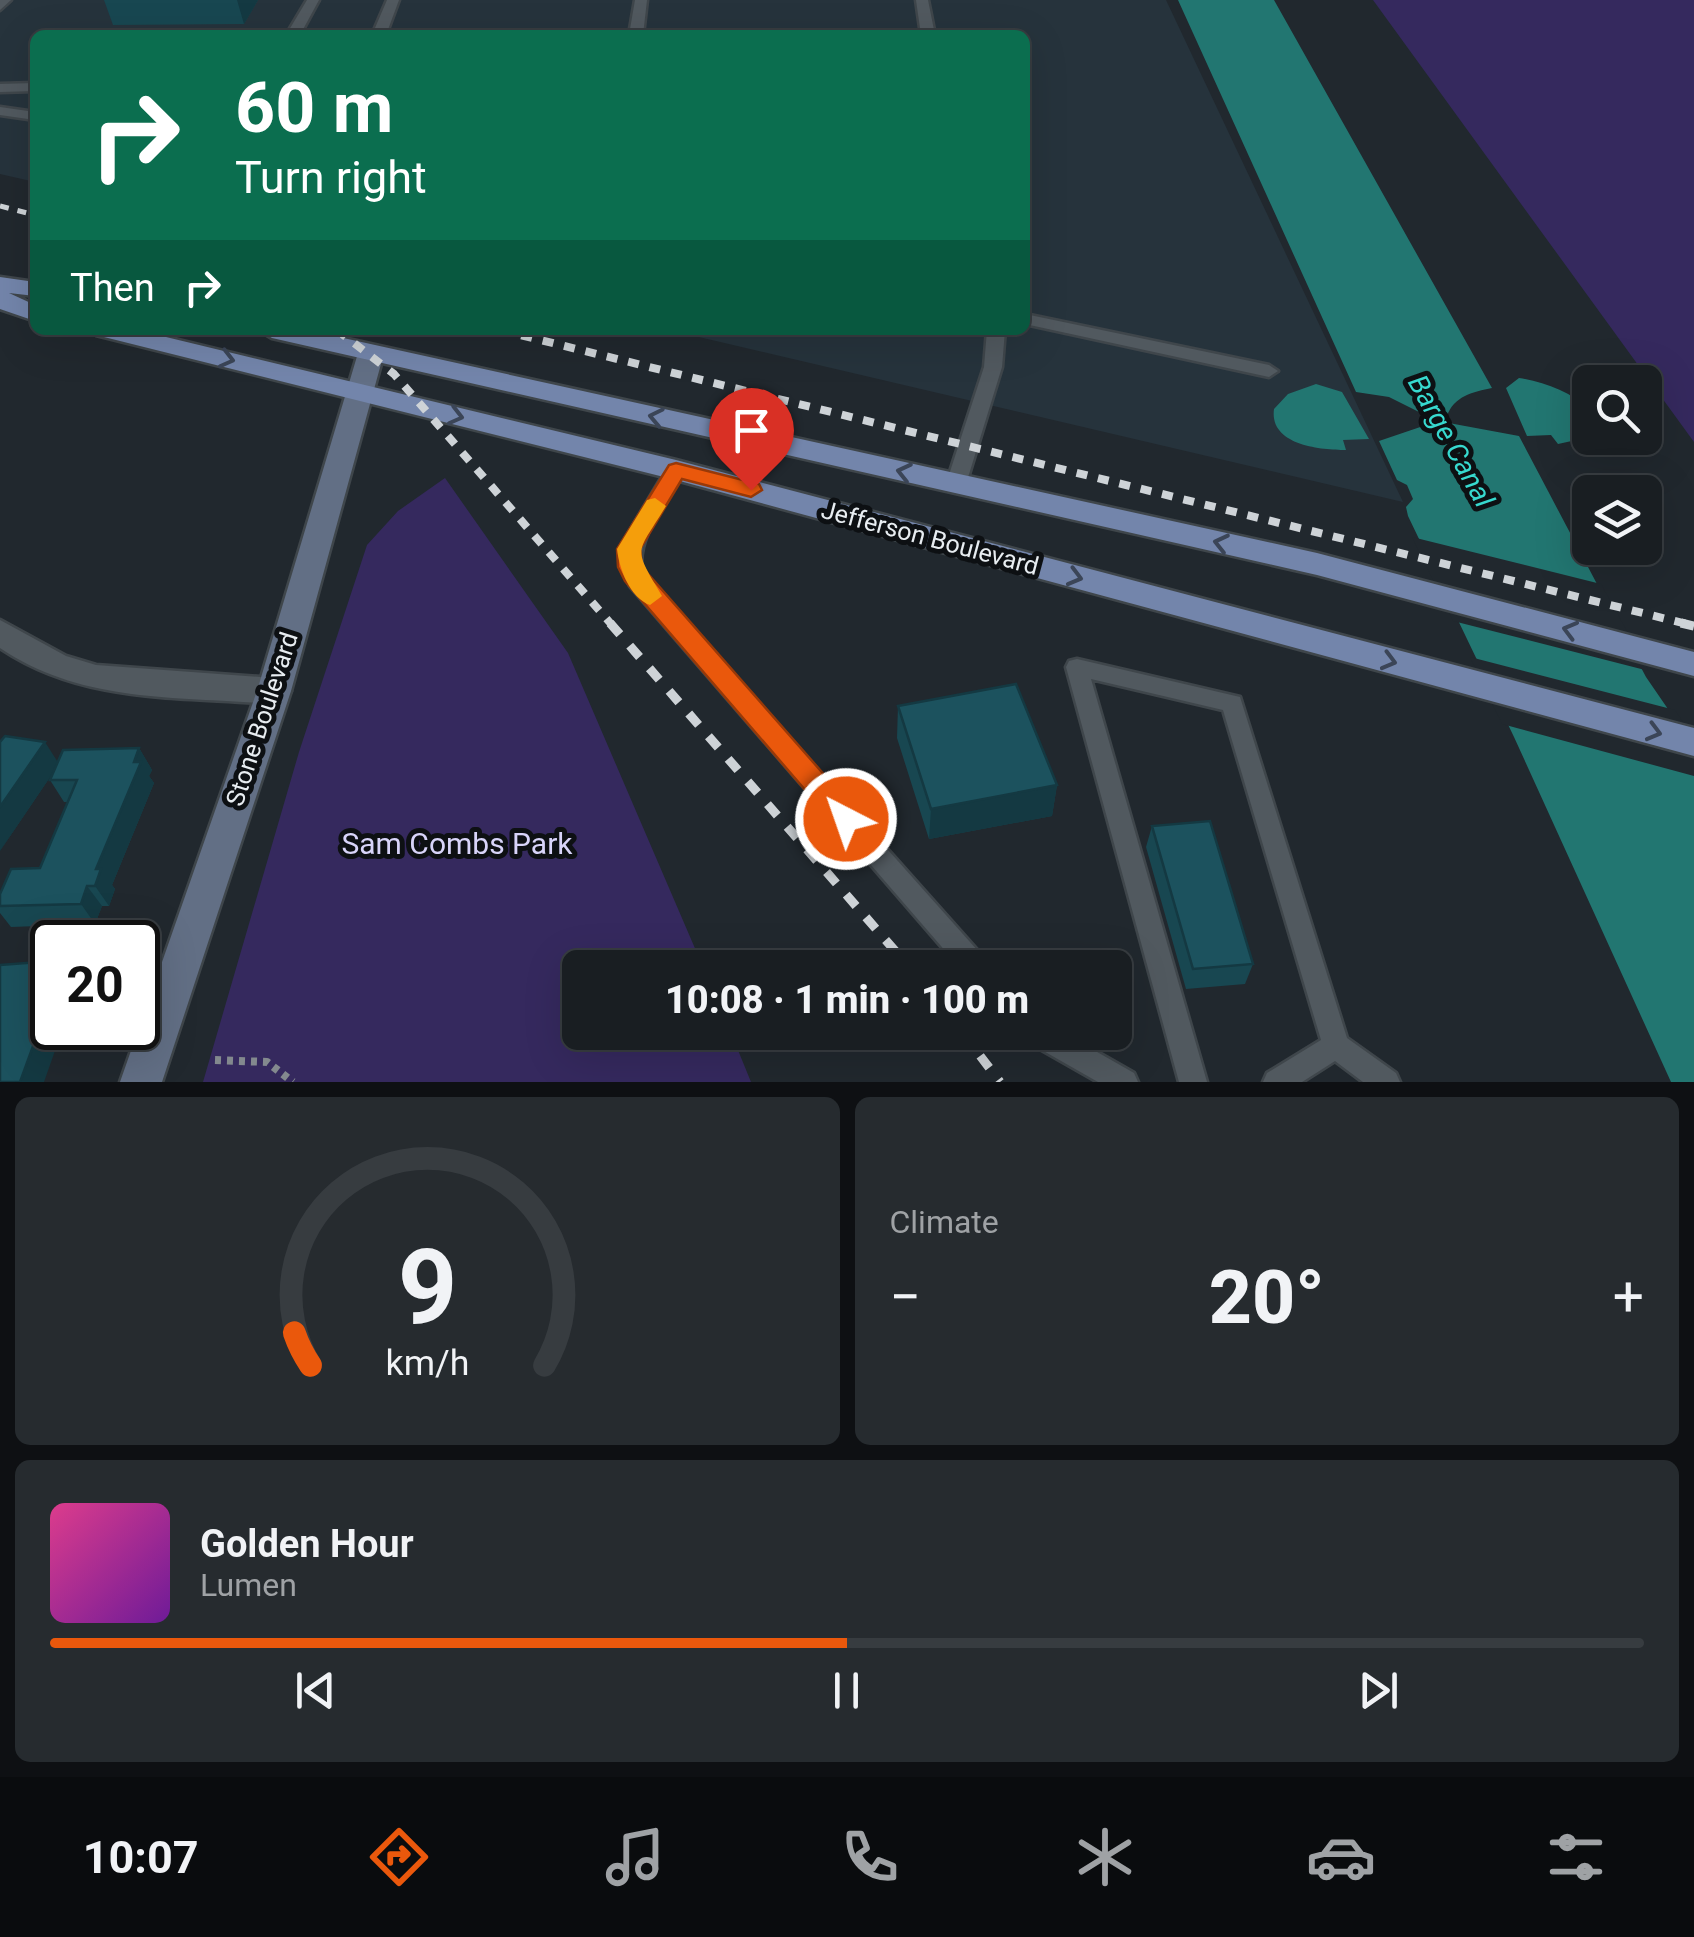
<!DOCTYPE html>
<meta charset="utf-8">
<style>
body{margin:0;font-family:Roboto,sans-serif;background:#262b2f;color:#f1f3f6;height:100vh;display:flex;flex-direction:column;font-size:38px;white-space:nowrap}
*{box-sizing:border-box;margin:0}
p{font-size:32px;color:#9fa2a5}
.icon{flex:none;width:55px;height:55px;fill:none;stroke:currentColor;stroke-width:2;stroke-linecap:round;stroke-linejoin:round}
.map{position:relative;height:1082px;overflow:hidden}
.details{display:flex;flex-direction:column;gap:15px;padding:15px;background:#0e1013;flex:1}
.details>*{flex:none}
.hud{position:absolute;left:30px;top:30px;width:1000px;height:305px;border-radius:15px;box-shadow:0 10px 40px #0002,0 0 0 2px #373c40;background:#0b6e4f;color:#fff;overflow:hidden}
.controls{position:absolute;left:1572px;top:365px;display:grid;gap:20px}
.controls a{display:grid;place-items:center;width:90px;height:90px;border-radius:15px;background:#191e22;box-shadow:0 10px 40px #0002,0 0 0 2px #373c40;font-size:50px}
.speed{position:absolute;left:30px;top:920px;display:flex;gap:20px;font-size:50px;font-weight:700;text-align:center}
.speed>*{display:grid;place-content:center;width:130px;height:130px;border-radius:50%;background:#191e22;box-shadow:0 10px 40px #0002,0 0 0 2px #373c40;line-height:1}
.speed .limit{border:5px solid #111;border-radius:15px;background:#fff;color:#111}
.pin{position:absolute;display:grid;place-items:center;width:85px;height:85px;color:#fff;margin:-102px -42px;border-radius:50% 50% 50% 0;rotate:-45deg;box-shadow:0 0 10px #0007}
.pin .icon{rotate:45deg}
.me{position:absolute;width:110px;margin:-55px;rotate:319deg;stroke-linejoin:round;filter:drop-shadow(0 0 8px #0008)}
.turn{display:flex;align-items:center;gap:35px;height:210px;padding:0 40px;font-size:45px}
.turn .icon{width:130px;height:130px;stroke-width:2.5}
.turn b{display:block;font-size:70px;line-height:85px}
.then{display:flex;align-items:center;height:95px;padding:0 40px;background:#0003;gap:20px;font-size:38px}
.big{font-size:75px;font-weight:800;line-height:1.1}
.details .tile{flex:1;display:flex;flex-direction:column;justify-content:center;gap:15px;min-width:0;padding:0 35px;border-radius:15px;background:#262b2f}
.details .dial{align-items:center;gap:0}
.dial svg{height:260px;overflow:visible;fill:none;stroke:#373c40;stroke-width:7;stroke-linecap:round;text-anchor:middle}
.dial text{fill:#f1f3f6;stroke:none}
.song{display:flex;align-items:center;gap:30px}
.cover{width:120px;height:120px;border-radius:15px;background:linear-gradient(135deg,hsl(330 70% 55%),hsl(280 70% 35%))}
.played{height:10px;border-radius:5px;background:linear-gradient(90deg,#ea580c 50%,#373c40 50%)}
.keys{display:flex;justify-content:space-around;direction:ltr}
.heat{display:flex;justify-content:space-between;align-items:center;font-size:55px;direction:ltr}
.details .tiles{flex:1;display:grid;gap:15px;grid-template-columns:1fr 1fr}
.tile:last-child{grid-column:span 2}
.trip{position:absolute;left:562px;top:950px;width:570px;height:100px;border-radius:15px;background:#191e22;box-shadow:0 10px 40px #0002,0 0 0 2px #373c40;font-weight:800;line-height:100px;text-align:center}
.tabs{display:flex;height:160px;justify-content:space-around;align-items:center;background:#0a0c0e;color:#9fa2a5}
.tabs .icon{width:70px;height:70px}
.tabs .selected{color:#ea580c}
.tabs b{font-size:45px;color:#f1f3f6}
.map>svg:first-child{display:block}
.built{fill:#26333c}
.green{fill:#35295e}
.water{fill:#227671}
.pier{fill:#21282e}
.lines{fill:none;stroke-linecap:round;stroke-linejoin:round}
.lane-casing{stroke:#3f464b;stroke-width:5}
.street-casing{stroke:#3f464b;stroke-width:5}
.secondary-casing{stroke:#3f464b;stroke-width:5}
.primary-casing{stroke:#3f464b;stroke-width:5}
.path{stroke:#83898e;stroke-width:8;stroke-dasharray:6 6;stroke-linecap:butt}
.lane{fill:#51595f;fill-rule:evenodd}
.street{fill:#51595f;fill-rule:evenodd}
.secondary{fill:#626f85;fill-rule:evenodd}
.primary{fill:#7385ab;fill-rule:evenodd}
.rail-far2{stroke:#ced3d7;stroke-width:5;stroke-dasharray:9 9;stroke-linecap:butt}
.rail-far1{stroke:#ced3d7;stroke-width:8;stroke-dasharray:11 11;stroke-linecap:butt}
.rail{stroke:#ced3d7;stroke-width:9;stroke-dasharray:15 15;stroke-linecap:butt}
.wall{fill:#184751}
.shaded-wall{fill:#143942}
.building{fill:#1c525e;stroke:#143942;stroke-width:2.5}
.oneway{stroke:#3b4557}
.route{fill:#ea580c;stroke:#983908;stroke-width:2.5}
.slow{fill:#f59e0b}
.labels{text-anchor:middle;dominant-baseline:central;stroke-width:10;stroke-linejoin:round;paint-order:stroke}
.street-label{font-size:25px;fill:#e8edf1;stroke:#0d1013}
.water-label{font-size:28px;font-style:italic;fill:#37d9cf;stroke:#0d1013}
.near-park-label{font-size:30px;fill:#d8d4f9;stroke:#0d1013}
</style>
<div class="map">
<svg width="1694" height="1082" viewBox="0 0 1694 1082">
<rect width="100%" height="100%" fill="#21282e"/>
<path class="built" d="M0,0h1166l237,502 -734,-172h356v-295h-990v147l-35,-8z"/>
<path class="green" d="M1373,0h321v442z
M445,478l123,175 135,314 -123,1v64l151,1 20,49h-548l96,-330 68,-207 31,-34z"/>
<path class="water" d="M1178,0h96l218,388c-19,4 -38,8 -45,28l-16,2 -42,-21 -33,-5z
M1519,378c26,4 52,14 71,32v27l-32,7 -7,-9 -24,1 -21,-48z
M1316,384l26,8 27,47 -26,1 3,10c-26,0 -77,-5 -72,-41l14,-15z
M1438,421l81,15 127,241 48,70v335h-23l-157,-345 -106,-221 -2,-9 7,-8 -6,-14 -10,-5 -18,-39z"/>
<path class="pier" d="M1412,537l189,47 48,87 -196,-50z
M1470,657l205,53 19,29v37l-192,-52z"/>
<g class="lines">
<defs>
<path id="lane" d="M0,0h11l-11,10z
M307,0h12l-19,35h-14z
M387,0h12l-13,35h-14z
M635,0h12l-4,35h-14z
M916,0h12l7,35h-14z
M35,83v8l-35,1v-8z
M0,107l35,5v8l-35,-5z
M1025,314l244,51 9,6 -9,6 -244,-53z
M987,330h18l-3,37 -36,117 -10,7 -10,-7 38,-117z
M676,464l10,6c-17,29 -57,75 -41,107l341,383 4,8h-30l-330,-382 -10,-19 -1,-18 50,-84z
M1077,659l163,38 107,341 49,35 4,9h-37l-28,-21 -33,21h-39l4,-9 54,-33 -98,-330 -132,-31 116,403h-28l-113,-415 3,-6z
M1022,1032h40l72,41 4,9h-40l-72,-41z"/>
<path id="street" d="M0,620l66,36 30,9 178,13 12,4 5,9 -5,9 -12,4c-96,-8 -191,0 -274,-56z"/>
<path id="secondary" d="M371,345l13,8 -93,338 -129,391h-42l137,-391 101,-338z"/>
<path id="primary" d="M0,277l35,5v14l-26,-3 26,12v16l-35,-12z
M92,330h45l539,130 1018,268v28l-1018,-276 -580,-145z
M259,330h48l1010,223 377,99v24l-377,-101 -1045,-237z"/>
</defs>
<use href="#lane" class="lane-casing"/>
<use href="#street" class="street-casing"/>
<use href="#secondary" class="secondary-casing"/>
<use href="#primary" class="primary-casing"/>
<path class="path" d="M215,1060l52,2 26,20"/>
<use href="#lane" class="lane"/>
<use href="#street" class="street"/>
<use href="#secondary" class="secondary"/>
<use href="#primary" class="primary"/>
<path class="rail-far2" d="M0,206l35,9"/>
<path class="rail-far1" d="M337,330l57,44 218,251
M500,330l1191,295"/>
<path class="rail" d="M610,623l300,345
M1681,623l13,3
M962,1032l38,50"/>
</g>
<path class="wall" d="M104,0h154l-14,24 -131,1z
M898,706l159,79 -5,31 -123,23 -32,-101z
M139,748l13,22 -3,6 5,7 -42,102 3,4 -6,17h-7l-7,18 -84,3 -11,-14v-19l40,-26 28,-66h-4l-14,-22 2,-6 -52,77 58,-89z
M1152,826l101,138 -8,20 -59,5 -40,-142z"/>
<path class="shaded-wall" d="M237,0h21l-14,24z
M45,742l14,22 -59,87v-44z
M139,748l13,22 -3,6 5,7 -42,102 3,4 -6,17 -14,-20 1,-17z
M1057,785l-5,31 -123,23 2,-30z
M87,886l15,20 -7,18 -14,-20z
M52,994v34h11l-19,54h-24z"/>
<path class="building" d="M1016,684l41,101 -126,24 -33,-103z
M5,736l40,6 -45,65v-65z
M139,748l-5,14h7l-45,107h5l-6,17h-8l-6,18 -81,2v-12l11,-25 29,-1 37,-88h-27l13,-30z
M1210,821l43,143 -60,5 -41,-143z
M52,961v33l-32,88h-20v-117z"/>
<defs><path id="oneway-chevron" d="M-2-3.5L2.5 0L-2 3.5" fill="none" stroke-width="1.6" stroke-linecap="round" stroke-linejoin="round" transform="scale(2.5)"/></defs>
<g class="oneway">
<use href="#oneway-chevron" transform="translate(227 359) rotate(14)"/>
<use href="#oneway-chevron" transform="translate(456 416) rotate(14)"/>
<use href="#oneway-chevron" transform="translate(656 417) rotate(-168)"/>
<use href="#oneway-chevron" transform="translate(904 472) rotate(-167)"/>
<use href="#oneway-chevron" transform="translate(1221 543) rotate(-167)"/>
<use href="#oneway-chevron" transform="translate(1075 577) rotate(15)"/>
<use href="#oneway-chevron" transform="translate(1570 630) rotate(-165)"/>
<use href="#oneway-chevron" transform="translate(1389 661) rotate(15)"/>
<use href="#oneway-chevron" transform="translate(1654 732) rotate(15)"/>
</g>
<path class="route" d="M676,463l83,21 3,6 -11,7 -69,-18 -42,70 2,18 214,244 4,8 -4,8 -10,3 -9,-3 -212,-246 -7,-14 -1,-18 52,-84z"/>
<path class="slow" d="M655,498l11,8c-30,50 -34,39 -4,90l-12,9c-20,-7 -31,-37 -33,-56l30,-49z"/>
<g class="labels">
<g class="street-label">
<text transform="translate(930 538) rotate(15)">Jefferson Boulevard</text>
<text transform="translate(262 719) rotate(-72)">Stone Boulevard</text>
</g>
<g class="water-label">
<text transform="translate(1451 441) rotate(61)">Barge Canal</text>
</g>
<g class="near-park-label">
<text x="457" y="843">Sam Combs Park</text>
</g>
</g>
</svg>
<div class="controls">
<a><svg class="icon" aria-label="search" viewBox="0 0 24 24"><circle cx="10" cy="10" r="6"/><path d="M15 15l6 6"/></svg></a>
<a><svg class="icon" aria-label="layers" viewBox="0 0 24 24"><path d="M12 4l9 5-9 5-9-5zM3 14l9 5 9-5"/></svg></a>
</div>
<div class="speed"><div class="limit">20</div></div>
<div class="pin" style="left:751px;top:490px;background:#d93025"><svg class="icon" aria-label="arrive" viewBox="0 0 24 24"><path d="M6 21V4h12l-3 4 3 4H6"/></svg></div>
<svg class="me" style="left:846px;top:819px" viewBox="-20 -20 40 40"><circle r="17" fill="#ea580c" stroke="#fff" stroke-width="3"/><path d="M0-11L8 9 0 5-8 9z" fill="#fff"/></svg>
<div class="trip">10:08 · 1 min · 100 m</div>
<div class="hud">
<div class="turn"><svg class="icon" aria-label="right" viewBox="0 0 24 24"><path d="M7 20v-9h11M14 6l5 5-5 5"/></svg><div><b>60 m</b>Turn right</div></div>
<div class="then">Then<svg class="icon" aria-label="right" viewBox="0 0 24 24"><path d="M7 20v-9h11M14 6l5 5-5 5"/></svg></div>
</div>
</div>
<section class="details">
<div class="tiles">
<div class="tile dial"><svg viewBox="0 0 100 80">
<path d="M14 69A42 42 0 1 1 86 69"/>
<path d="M14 69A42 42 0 0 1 9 59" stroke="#ea580c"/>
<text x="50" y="56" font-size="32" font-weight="700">9</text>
<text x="50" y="72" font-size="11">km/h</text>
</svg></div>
<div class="tile"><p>Climate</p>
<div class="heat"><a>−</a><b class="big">20°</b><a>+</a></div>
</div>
<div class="tile">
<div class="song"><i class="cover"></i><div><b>Golden Hour</b><p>Lumen</p></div></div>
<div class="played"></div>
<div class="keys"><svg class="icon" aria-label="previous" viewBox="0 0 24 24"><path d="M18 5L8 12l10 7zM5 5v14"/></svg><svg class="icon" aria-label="pause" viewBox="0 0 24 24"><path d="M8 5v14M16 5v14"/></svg><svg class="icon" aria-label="next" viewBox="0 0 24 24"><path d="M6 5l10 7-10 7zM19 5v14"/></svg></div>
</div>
</div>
</section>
<nav class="tabs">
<b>10:07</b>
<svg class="icon selected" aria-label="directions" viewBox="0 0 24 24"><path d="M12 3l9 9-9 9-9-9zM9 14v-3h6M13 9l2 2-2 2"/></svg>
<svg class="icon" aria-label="music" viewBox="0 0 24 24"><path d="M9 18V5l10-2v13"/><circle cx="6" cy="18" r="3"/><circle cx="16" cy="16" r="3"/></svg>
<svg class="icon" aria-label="phone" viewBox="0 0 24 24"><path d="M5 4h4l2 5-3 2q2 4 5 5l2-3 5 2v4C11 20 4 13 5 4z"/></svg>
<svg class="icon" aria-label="climate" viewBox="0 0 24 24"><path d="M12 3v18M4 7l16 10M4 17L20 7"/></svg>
<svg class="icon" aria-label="car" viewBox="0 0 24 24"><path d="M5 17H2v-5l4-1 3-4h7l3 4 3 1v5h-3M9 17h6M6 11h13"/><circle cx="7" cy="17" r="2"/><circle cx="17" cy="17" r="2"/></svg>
<svg class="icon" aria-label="filters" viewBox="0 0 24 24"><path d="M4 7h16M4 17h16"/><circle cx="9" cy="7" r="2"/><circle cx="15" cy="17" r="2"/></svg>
</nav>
